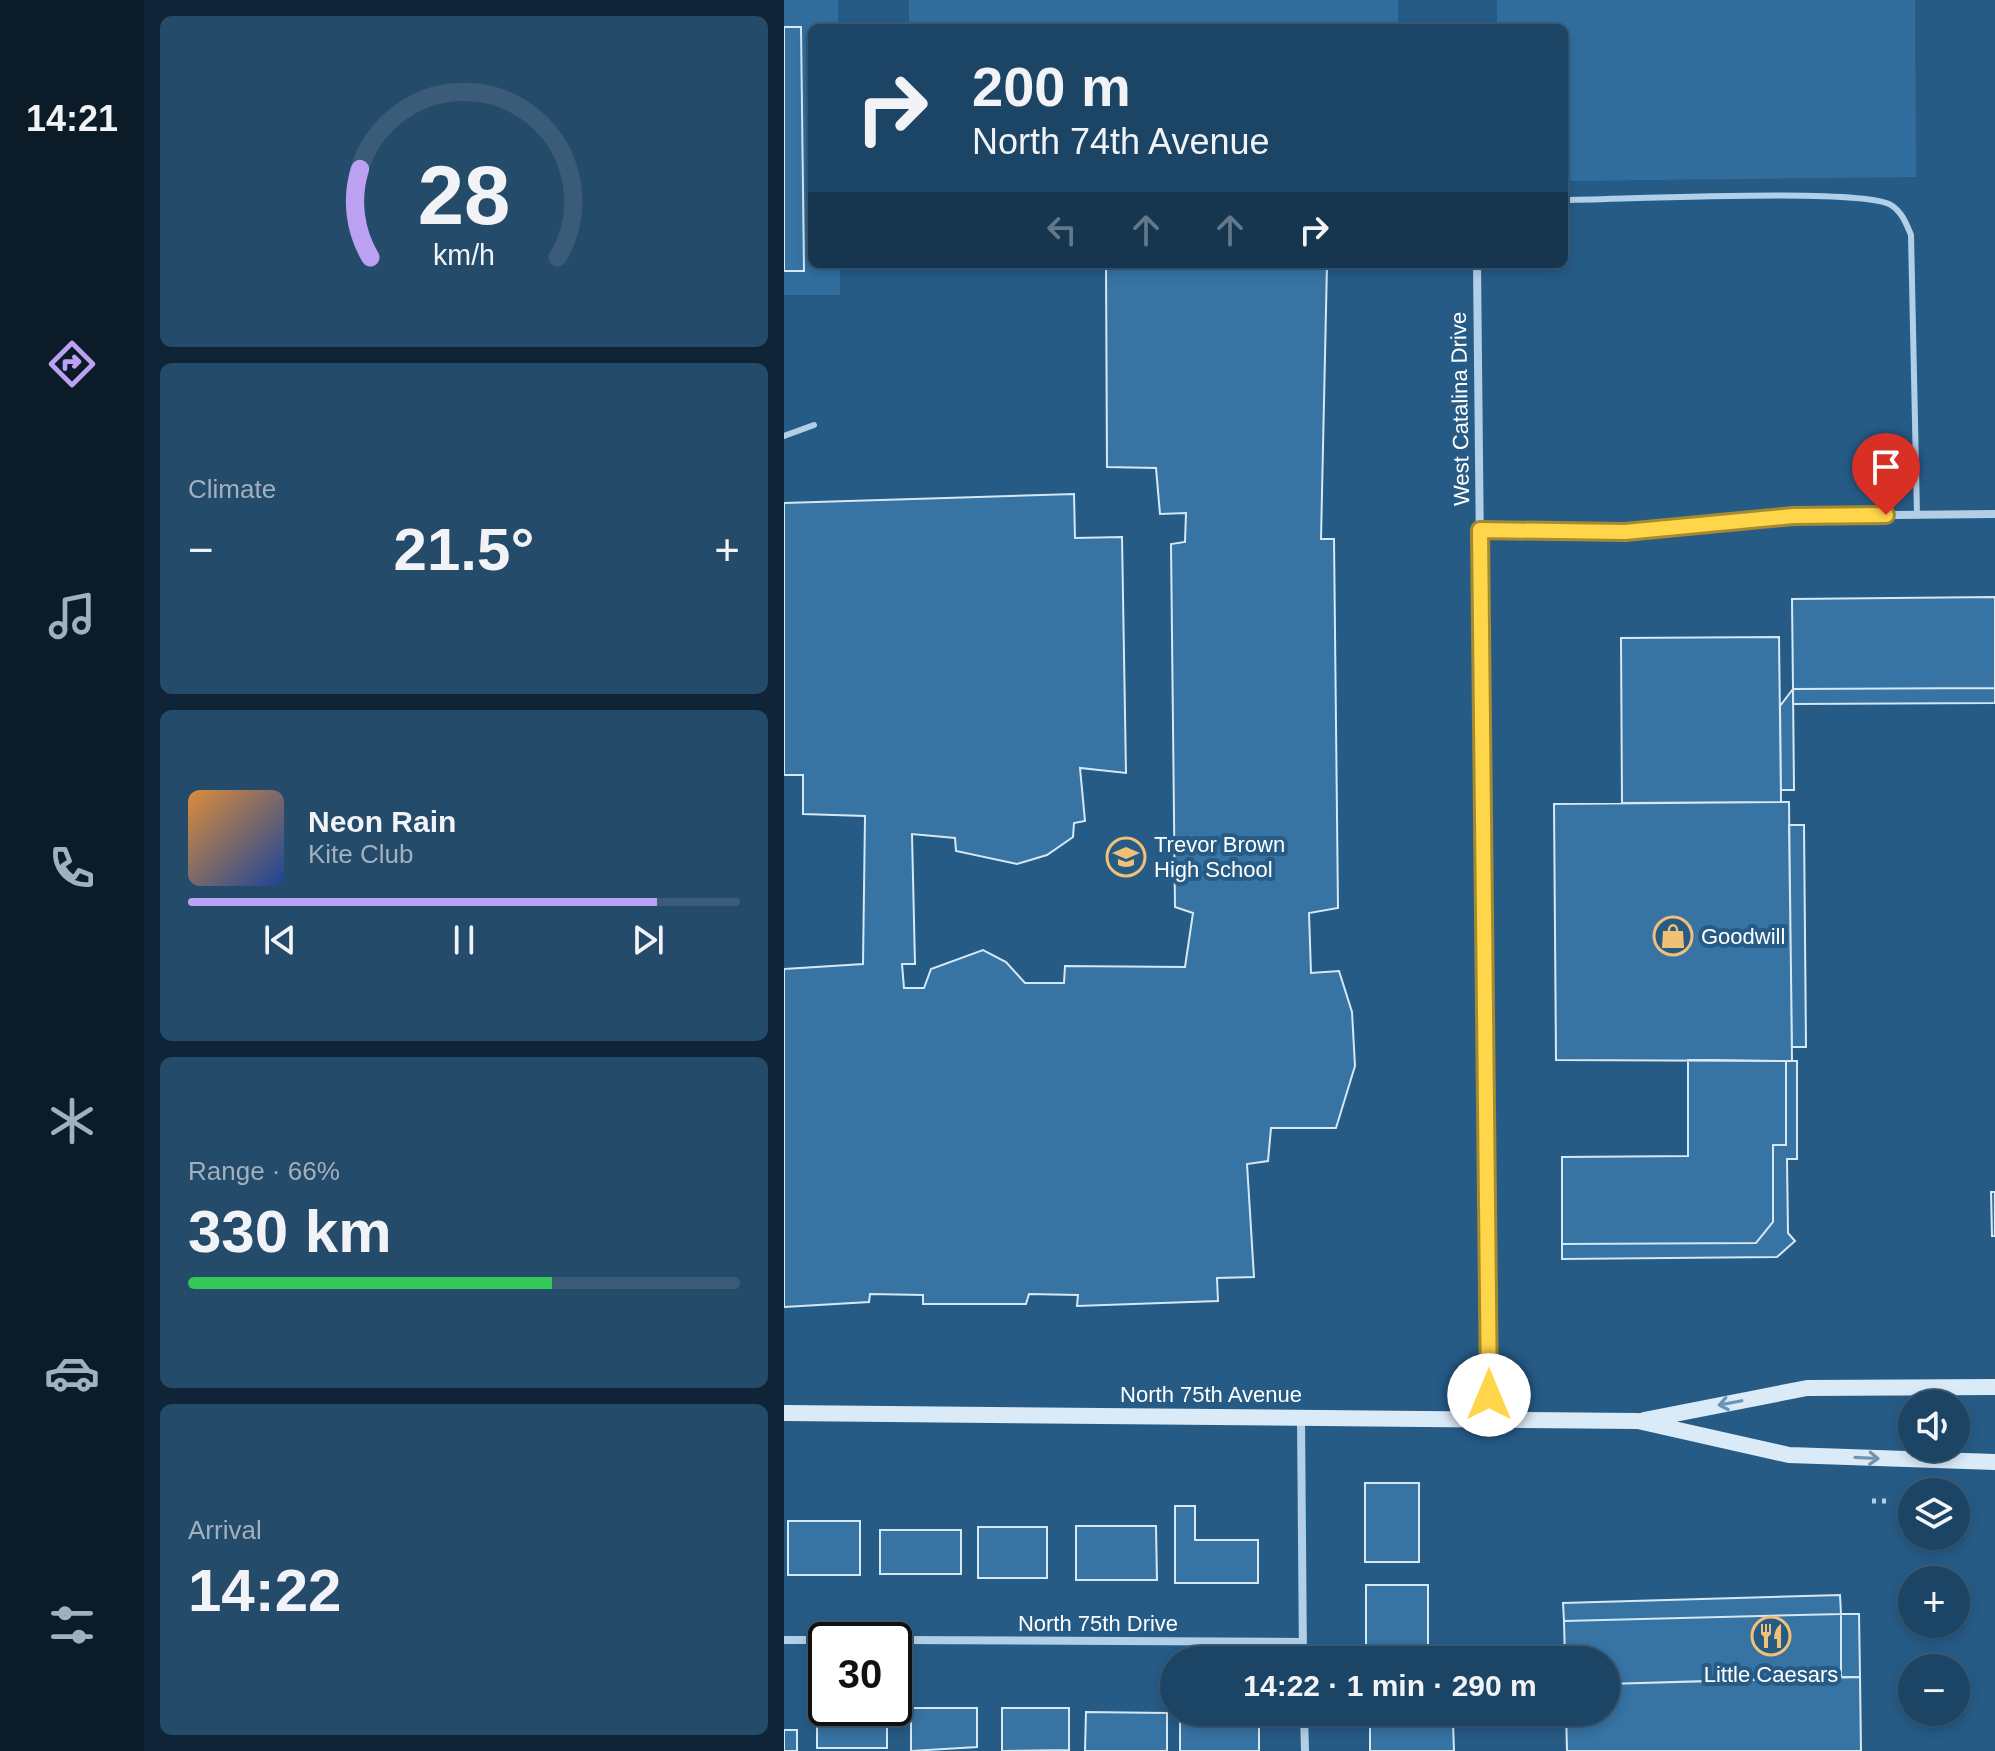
<!DOCTYPE html>
<meta charset="utf-8">
<style>
body{margin:0;font-family:Arial,sans-serif;background:#254b6a;color:#f1f3f6;height:100vh;display:flex;flex-direction:column;font-size:30px;white-space:nowrap}
*{box-sizing:border-box;margin:0}
p{font-size:26px;color:#a0b0bf}
.icon{flex:none;width:44px;height:44px;fill:none;stroke:currentColor;stroke-width:2;stroke-linecap:round;stroke-linejoin:round}
.map{position:relative;flex:1;overflow:hidden}
.details{display:flex;flex-direction:column;gap:16px;padding:16px;background:#0f2537;width:640px}
.details>*{flex:none}
.banner{position:absolute;left:24px;top:24px;width:760px;height:244px;border-radius:12px;box-shadow:0 4px 12px #0003,0 0 0 2px #3a5c78;background:#1c4464;color:#f1f3f6;overflow:hidden}
.controls{position:absolute;left:1114px;top:1390px;display:grid;gap:16px}
.controls a{display:grid;place-items:center;width:72px;height:72px;border-radius:50%;background:#1c4464;box-shadow:0 4px 12px #0003,0 0 0 2px #3a5c78;font-size:40px}
.speed{position:absolute;left:24px;top:1622px;display:flex;gap:16px;font-size:40px;font-weight:700;text-align:center}
.speed>*{display:grid;place-content:center;width:104px;height:104px;border-radius:50%;background:#1c4464;box-shadow:0 4px 12px #0003,0 0 0 2px #3a5c78;line-height:1}
.speed .limit{border:4px solid #111;border-radius:12px;background:#fff;color:#111}
.pin{position:absolute;display:grid;place-items:center;width:68px;height:68px;color:#fff;margin:-82px -34px;border-radius:50% 50% 50% 0;rotate:-45deg;box-shadow:0 0 8px #0007}
.pin .icon{rotate:45deg}
.me{position:absolute;width:88px;margin:-44px;rotate:0deg;stroke-linejoin:round;filter:drop-shadow(0 0 6px #0008)}
.turn{display:flex;align-items:center;gap:28px;height:168px;padding:0 32px;font-size:36px}
.turn .icon{width:104px;height:104px;stroke-width:2.5}
.turn b{display:block;font-size:56px;line-height:68px}
.lanes{display:flex;align-items:center;height:76px;padding:0 32px;background:#0003;justify-content:center;gap:40px;direction:ltr}
.lanes .off{opacity:.35}
.big{font-size:60px;font-weight:700;line-height:1.1}
.details .tile{flex:1;display:flex;flex-direction:column;justify-content:center;gap:12px;min-width:0;padding:0 28px;border-radius:12px;background:#254b6a}
.details .dial{align-items:center;gap:0}
.dial svg{height:208px;overflow:visible;fill:none;stroke:#3a5c78;stroke-width:7;stroke-linecap:round;text-anchor:middle}
.dial text{fill:#f1f3f6;stroke:none}
.song{display:flex;align-items:center;gap:24px}
.cover{width:96px;height:96px;border-radius:12px;background:linear-gradient(135deg,hsl(30 70% 55%),hsl(220 70% 35%))}
.played{height:8px;border-radius:4px;background:linear-gradient(90deg,#bca0f2 85%,#3a5c78 85%)}
.keys{display:flex;justify-content:space-around;direction:ltr}
.heat{display:flex;justify-content:space-between;align-items:center;font-size:44px;direction:ltr}
.charge{height:12px;border-radius:6px;background:linear-gradient(90deg,#34c759 66%,#3a5c78 0)}
.trip{position:absolute;left:376px;top:1646px;width:460px;height:80px;border-radius:40px;background:#1c4464;box-shadow:0 4px 12px #0003,0 0 0 2px #3a5c78;font-weight:700;line-height:80px;text-align:center}
main{display:flex;flex:1;min-height:0}
.tab-bar{display:flex;flex-direction:column;width:144px;justify-content:space-around;align-items:center;background:#0b1b28;color:#a0b0bf}
.tab-bar .icon{width:56px;height:56px}
.tab-bar .selected{color:#bca0f2}
.tab-bar b{font-size:36px;color:#f1f3f6}
.map>svg:first-child{display:block}
.green{fill:#316e9e}
.building{fill:#3773a3;stroke:#d5e8f6;stroke-width:2}
.lines{fill:none;stroke-linecap:round;stroke-linejoin:round}
.path{stroke:#b1d0e8;stroke-width:5;stroke-dasharray:4 6;stroke-linecap:butt}
.lane{stroke:#b1d0e8;stroke-width:6}
.street{stroke:#b1d0e8;stroke-width:8}
.secondary{stroke:#dbeaf7;stroke-width:16}
.oneway{stroke:#6e94b3}
.route-casing{stroke:#a68a30;stroke-width:20}
.route{stroke:#ffd54a;stroke-width:14}
.labels{text-anchor:middle;dominant-baseline:central;stroke-width:8;stroke-linejoin:round;paint-order:stroke}
.street-label{font-size:22px;fill:#fff;stroke:#265b86}
.poi-label{font-size:22px;fill:#fff;stroke:#265b86;text-anchor:start}
</style>
<main>
<nav class="tab-bar">
<b>14:21</b>
<svg class="icon selected" aria-label="directions" viewBox="0 0 24 24"><path d="M12 3l9 9-9 9-9-9zM9 14v-3h6M13 9l2 2-2 2"/></svg>
<svg class="icon" aria-label="music" viewBox="0 0 24 24"><path d="M9 18V5l10-2v13"/><circle cx="6" cy="18" r="3"/><circle cx="16" cy="16" r="3"/></svg>
<svg class="icon" aria-label="phone" viewBox="0 0 24 24"><path d="M5 4h4l2 5-3 2q2 4 5 5l2-3 5 2v4C11 20 4 13 5 4z"/></svg>
<svg class="icon" aria-label="climate" viewBox="0 0 24 24"><path d="M12 3v18M4 7l16 10M4 17L20 7"/></svg>
<svg class="icon" aria-label="car" viewBox="0 0 24 24"><path d="M5 17H2v-5l4-1 3-4h7l3 4 3 1v5h-3M9 17h6M6 11h13"/><circle cx="7" cy="17" r="2"/><circle cx="17" cy="17" r="2"/></svg>
<svg class="icon" aria-label="filters" viewBox="0 0 24 24"><path d="M4 7h16M4 17h16"/><circle cx="9" cy="7" r="2"/><circle cx="15" cy="17" r="2"/></svg>
</nav>
<section class="details">
<div class="tile dial"><svg viewBox="0 0 100 80">
<path d="M14 69A42 42 0 1 1 86 69"/>
<path d="M14 69A42 42 0 0 1 10 35" stroke="#bca0f2"/>
<text x="50" y="56" font-size="32" font-weight="700">28</text>
<text x="50" y="72" font-size="11">km/h</text>
</svg></div>
<div class="tile"><p>Climate</p>
<div class="heat"><a>−</a><b class="big">21.5°</b><a>+</a></div>
</div>
<div class="tile">
<div class="song"><i class="cover"></i><div><b>Neon Rain</b><p>Kite Club</p></div></div>
<div class="played"></div>
<div class="keys"><svg class="icon" aria-label="previous" viewBox="0 0 24 24"><path d="M18 5L8 12l10 7zM5 5v14"/></svg><svg class="icon" aria-label="pause" viewBox="0 0 24 24"><path d="M8 5v14M16 5v14"/></svg><svg class="icon" aria-label="next" viewBox="0 0 24 24"><path d="M6 5l10 7-10 7zM19 5v14"/></svg></div>
</div>
<div class="tile"><p>Range · 66%</p><b class="big">330 km</b><div class="charge"></div></div>
<div class="tile"><p>Arrival</p><b class="big">14:22</b></div>
</section>
<div class="map">
<svg width="1211" height="1751" viewBox="0 0 1211 1751">
<rect width="100%" height="100%" fill="#265b86"/>
<path class="green" d="M0,0h54v28h-26v236h28v31h-56z
M125,0h489v28h-489z
M713,0h418l1,177 -352,4v-153h-67z"/>
<path class="building" d="M0,27h17l3,244h-20z
M322,264h221l-6,275h13l4,369 -29,5 2,60 28,-2 13,41 3,54 -19,62h-65l-3,33 -21,3 7,113 -37,1 1,23 -141,5 1,-11 -49,-1 -3,10h-103v-9l-53,-1 -1,8 -85,5v-338l79,-5 2,-148 -62,-2v-39h-19v-272l290,-9 1,44 47,-1 4,236 -46,-5 5,53 -11,2 -1,14 -26,18 -30,9 -61,-13 -1,-13 -43,-4 3,130h-13l2,24h20l7,-19 52,-19 23,12 19,21h39l1,-17 120,1 8,-54 -18,-6 -4,-363 14,-2 1,-29 -26,1 -4,-46 -49,-1z
M1211,597v91l-202,1 -1,-90z
M995,637l2,165 -159,1 -1,-165z
M1211,688v15l-202,1v-15z
M1009,689l1,101h-13l-1,-84z
M1005,802l3,259 -236,-1 -2,-256z
M1005,825h15l2,222h-14z
M904,1060l98,1v84h-13v77l-17,21 -194,1v-87l126,-1z
M1002,1061h11v98h-10l1,74 7,8 -18,16 -215,2v-15l194,-1 17,-21v-77h13z
M1207,1192h4v44h-3z
M581,1483h54v79h-54z
M391,1506h20v34h63v43h-83z
M4,1521h72v54h-72z
M292,1526h80l1,54h-81z
M194,1527h69v51h-69z
M96,1530h81v44h-81z
M582,1585h62v75h-62z
M1056,1595l1,19 -277,7 -1,-18z
M1057,1614v63l-235,7v-24h-41l-1,-39z
M1057,1614h18l1,63h-19z
M1076,1677l1,74h-294l-1,-39h40v-28z
M33,1708h70v40h-70z
M127,1708h66v39l-66,4z
M218,1708h67v42l-67,1z
M302,1712l81,1v38h-82z
M396,1712h79v39h-79z
M609,1712h42v10h18l1,29h-84v-24h23z
M0,1730h13v21h-13z"/>
<g class="lines">
<path class="path" d="M1088,1501h17"/>
<path class="lane" d="M780,200c51,0 297,-13 327,5 11,7 15,18 20,30l6,280
M0,436l30,-11"/>
<path class="street" d="M693,264l12,1154
M696,530l145,2 168,-16 202,-2
M517,1417l2,243
M0,1640h72
M110,1640l408,2
M520,1712l1,39"/>
<path class="secondary" d="M0,1413l854,8 151,34 206,7
M860,1420l163,-32 188,-1"/>
</g>
<defs><path id="oneway-shaft" d="M-6 0H5M1.5-3L5.5 0L1.5 3" fill="none" stroke-width="1.6" stroke-linecap="round" stroke-linejoin="round" transform="scale(2)"/></defs>
<g class="oneway">
<use href="#oneway-shaft" transform="translate(946 1403) rotate(169)"/>
<use href="#oneway-shaft" transform="translate(1083 1458) rotate(3)"/>
</g>
<g class="lines">
<defs>
<path id="route" d="M705,1395l-9,-865 145,2 168,-16 93,-1"/>
</defs>
<use href="#route" class="route-casing"/>
<use href="#route" class="route"/>
</g>
<defs>
<symbol id="school-ring" viewBox="-11 -11 22 22"><circle r="9.5" fill="#265b86" stroke="#f1c076" stroke-width="1.5"/><path d="M0-5L7-2L0 1L-7-2ZM-4 1L0 2.5L4 1V4Q0 6-4 4Z" fill="#f1c076"/></symbol>
<symbol id="shop-ring" viewBox="-11 -11 22 22"><circle r="9.5" fill="#265b86" stroke="#f1c076" stroke-width="1.5"/><path d="M-5-2.5h2.3a2.7 3.5 0 0 1 5.4 0H5L5.5 6h-11ZM-1.5-2.5h3a1.5 2.3 0 0 0-3 0Z" fill="#f1c076"/></symbol>
<symbol id="restaurant-ring" viewBox="-11 -11 22 22"><circle r="9.5" fill="#265b86" stroke="#f1c076" stroke-width="1.5"/><path d="M-5-6h1v4h1v-4h1v4h1v-4h1v5L-1.5 .5V6h-2V.5L-5-1ZM5-6V6H3V1.5H1.5Q1.5-4 5-6Z" fill="#f1c076"/></symbol>
</defs>
<g fill-rule="evenodd">
<use href="#school-ring" x="320" y="835" width="44" height="44"/>
<use href="#shop-ring" x="867" y="914" width="44" height="44"/>
<use href="#restaurant-ring" x="965" y="1614" width="44" height="44"/>
</g>
<g class="labels">
<g class="street-label">
<text transform="translate(676 409) rotate(-91)">West Catalina Drive</text>
<text x="427" y="1394">North 75th Avenue</text>
<text x="314" y="1623">North 75th Drive</text>
</g>
<g class="poi-label">
<text x="370" y="844">Trevor Brown<tspan x="370" dy="25">High School</tspan></text>
<text x="917" y="936">Goodwill</text>
<text x="987" y="1674" text-anchor="middle">Little Caesars</text>
</g>
</g>
</svg>
<div class="controls">
<a><svg class="icon" aria-label="sound" viewBox="0 0 24 24"><path d="M4 9h4l5-4v14l-5-4H4zM17 9q2 3 0 6"/></svg></a>
<a><svg class="icon" aria-label="layers" viewBox="0 0 24 24"><path d="M12 4l9 5-9 5-9-5zM3 14l9 5 9-5"/></svg></a>
<a>+</a>
<a>−</a>
</div>
<div class="speed"><div class="limit">30</div></div>
<div class="pin" style="left:1102px;top:515px;background:#d93025"><svg class="icon" aria-label="arrive" viewBox="0 0 24 24"><path d="M6 21V4h12l-3 4 3 4H6"/></svg></div>
<svg class="me" style="left:705px;top:1395px" viewBox="-20 -20 40 40"><circle r="19" fill="#fff"/><path d="M0-13L10 11 0 6-10 11z" fill="#ffd54a"/></svg>
<div class="trip">14:22 · 1 min · 290 m</div>
<div class="banner">
<div class="turn"><svg class="icon" aria-label="right" viewBox="0 0 24 24"><path d="M7 20v-9h11M14 6l5 5-5 5"/></svg><div><b>200 m</b>North 74th Avenue</div></div>
<div class="lanes"><svg class="icon off" aria-label="left" viewBox="0 0 24 24"><path d="M17 20v-9H6M10 6l-5 5 5 5"/></svg><svg class="icon off" aria-label="ahead" viewBox="0 0 24 24"><path d="M12 20V5M6 11l6-6 6 6"/></svg><svg class="icon off" aria-label="ahead" viewBox="0 0 24 24"><path d="M12 20V5M6 11l6-6 6 6"/></svg><svg class="icon" aria-label="right" viewBox="0 0 24 24"><path d="M7 20v-9h11M14 6l5 5-5 5"/></svg></div>
</div>
</div>
</main>
